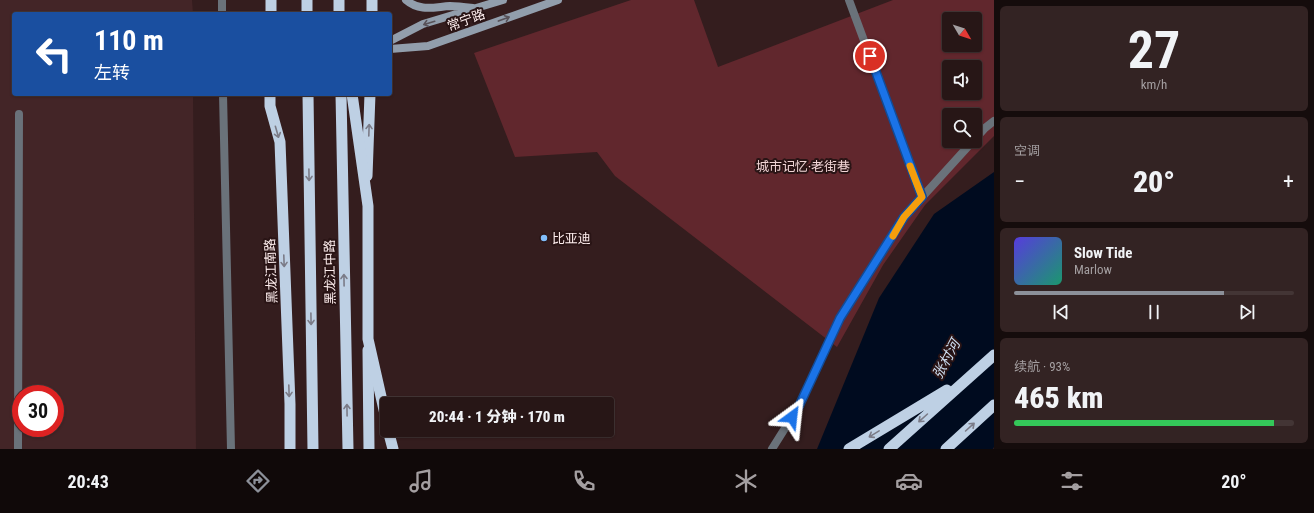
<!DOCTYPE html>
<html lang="zh">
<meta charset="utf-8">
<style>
body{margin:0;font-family:"Roboto Condensed","Noto Sans SC",sans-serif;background:#332323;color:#f1f3f6;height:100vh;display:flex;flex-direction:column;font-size:15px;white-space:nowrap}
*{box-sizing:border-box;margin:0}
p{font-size:13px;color:#a49fa1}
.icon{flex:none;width:22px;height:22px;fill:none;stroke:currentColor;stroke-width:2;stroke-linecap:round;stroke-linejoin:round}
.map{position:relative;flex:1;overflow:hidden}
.sheet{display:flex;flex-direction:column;gap:6px;padding:6px;background:#150c0c;width:320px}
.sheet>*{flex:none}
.top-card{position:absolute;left:12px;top:12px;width:380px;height:84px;border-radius:4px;box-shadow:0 1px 3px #0004,0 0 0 1px #433535;background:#1a4fa0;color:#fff;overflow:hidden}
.needle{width:26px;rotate:129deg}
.buttons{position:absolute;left:942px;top:12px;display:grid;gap:8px}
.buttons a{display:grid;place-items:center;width:40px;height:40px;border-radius:4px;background:#271616;box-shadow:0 1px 3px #0004,0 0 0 1px #433535;font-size:20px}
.speed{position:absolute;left:12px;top:385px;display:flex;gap:8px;font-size:20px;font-weight:700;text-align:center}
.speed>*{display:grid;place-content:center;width:52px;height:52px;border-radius:50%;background:#271616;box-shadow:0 1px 3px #0004,0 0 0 1px #433535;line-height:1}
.speed .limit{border:6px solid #d22;background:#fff;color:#111}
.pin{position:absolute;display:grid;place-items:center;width:34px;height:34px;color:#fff;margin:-17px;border:2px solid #fff;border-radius:50%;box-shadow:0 1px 4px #0007}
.me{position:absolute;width:44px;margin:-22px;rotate:30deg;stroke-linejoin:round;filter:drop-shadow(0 0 3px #0008)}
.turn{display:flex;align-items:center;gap:14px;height:84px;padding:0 16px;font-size:18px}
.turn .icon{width:52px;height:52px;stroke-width:2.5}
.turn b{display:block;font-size:28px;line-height:34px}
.big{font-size:30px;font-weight:800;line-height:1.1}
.sheet .tile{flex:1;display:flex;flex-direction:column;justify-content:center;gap:6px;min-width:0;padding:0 14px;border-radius:6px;background:#332323}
.sheet .dial{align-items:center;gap:0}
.dial b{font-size:52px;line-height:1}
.song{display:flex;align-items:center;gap:12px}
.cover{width:48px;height:48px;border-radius:6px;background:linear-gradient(135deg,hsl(250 70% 55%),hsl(160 70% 35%))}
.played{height:4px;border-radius:2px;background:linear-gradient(90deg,#8c9099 75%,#433535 75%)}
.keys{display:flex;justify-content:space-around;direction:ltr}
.heat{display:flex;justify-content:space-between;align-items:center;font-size:22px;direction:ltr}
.charge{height:6px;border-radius:3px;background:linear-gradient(90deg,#34c759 93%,#433535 0)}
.trip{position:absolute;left:380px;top:397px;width:234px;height:40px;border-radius:4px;background:#271616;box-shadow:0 1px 3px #0004,0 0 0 1px #433535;font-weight:800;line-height:40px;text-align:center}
.menu{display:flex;height:64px;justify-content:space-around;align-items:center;background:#100909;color:#a49fa1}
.menu .icon{width:28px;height:28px}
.menu .selected{color:#8c9099}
.menu b{font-size:18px;color:#f1f3f6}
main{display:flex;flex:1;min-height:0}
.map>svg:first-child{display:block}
.built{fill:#432527;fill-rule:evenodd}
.green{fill:#61272d;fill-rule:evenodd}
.water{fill:#000b1f}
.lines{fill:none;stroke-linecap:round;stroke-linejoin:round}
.service{stroke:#6a727a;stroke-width:8}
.minor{stroke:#6a727a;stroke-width:8}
.secondary{stroke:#929eac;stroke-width:8}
.trunk{stroke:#bed0e4;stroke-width:11}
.trunk-bridge{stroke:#bed0e4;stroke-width:11}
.oneway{stroke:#585259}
.oneway2{stroke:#7b7b87}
.route-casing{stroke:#114b97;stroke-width:10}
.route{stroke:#1a73e8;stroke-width:7}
.slow{stroke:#f59e0b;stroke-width:7}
.poi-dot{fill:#81bdfa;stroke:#291415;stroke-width:1.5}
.labels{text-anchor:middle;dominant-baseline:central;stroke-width:4;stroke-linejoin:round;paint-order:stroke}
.street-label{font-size:13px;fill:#feeeee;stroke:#291415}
.park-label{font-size:13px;fill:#f1d5d6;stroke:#291415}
.poi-label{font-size:13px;fill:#feeeee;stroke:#291415;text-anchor:start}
.water-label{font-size:14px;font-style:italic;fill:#cedff2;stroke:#291415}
</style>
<main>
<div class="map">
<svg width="994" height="449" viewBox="0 0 994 449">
<rect width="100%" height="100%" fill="#341d1e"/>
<path class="built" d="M0,0h192l1,14h-179v80h179l3,355h-196zM21,394h34v34h-34z"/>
<path class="green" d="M631,0h63l24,67 175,-67h101v136l-69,69 -42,60 -46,82 -222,-171 -18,-24 -82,5 -41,-104zM949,19h26v26h-26zM949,67h26v26h-26zM949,115h26v26h-26z"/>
<path class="water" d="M994,172v275l-1,2h-176l62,-151 55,-84z"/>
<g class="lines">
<path class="service" d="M222,14v-14
M223,94l8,355
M18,449l1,-335"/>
<path class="minor" d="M849,0l73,197
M975,139l10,-11 9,-7
M772,449l27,-43 41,-88 64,-101 69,-76"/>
<path class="secondary" d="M406,0c14,12 28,7 44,6 7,0 15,1 23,2
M390,41l33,-17 80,-24
M390,49l38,-3 130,-46"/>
<path class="trunk" d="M307,0v14
M339,0v14
M271,14v-14
M372,14v-14
M270,94v12l10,36 10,262v45
M308,94l5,355
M341,94l7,355
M367,176l3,-82
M368,350l1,99
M388,430l5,19
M849,449l98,-59
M889,449l105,-94
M946,449l48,-44"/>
<path class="trunk-bridge" d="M352,94l16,112v133l19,84"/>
</g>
<defs><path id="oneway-shaft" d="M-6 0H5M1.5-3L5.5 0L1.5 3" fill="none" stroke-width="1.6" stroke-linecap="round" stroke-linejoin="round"/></defs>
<g class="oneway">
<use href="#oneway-shaft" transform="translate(504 19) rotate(-20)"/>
<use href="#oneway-shaft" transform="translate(429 23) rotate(163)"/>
</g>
<g class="oneway2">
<use href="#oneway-shaft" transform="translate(369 130) rotate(-88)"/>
<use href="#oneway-shaft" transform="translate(277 132) rotate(74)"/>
<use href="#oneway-shaft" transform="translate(309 175) rotate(89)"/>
<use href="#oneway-shaft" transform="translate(284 261) rotate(88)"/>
<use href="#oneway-shaft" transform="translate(344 280) rotate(-91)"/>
<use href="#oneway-shaft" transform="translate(311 319) rotate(89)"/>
<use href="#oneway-shaft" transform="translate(289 391) rotate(88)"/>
<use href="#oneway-shaft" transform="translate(347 410) rotate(-91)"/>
<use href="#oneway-shaft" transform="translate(923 418) rotate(138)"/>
<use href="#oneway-shaft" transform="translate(970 427) rotate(-42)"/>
<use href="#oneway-shaft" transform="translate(874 434) rotate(149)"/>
</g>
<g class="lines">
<defs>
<path id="route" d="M792,417l7,-11 41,-88 64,-101 18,-20 -52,-141"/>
</defs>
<use href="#route" class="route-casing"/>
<use href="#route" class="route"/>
<path class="slow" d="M893,236l11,-19 18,-20 -12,-31"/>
</g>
<circle class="poi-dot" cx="544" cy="238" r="4"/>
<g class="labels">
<g class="street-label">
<text transform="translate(466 20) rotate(-20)">常宁路</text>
<text transform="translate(271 271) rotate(-92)">黑龙江南路</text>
<text transform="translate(330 272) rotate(-91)">黑龙江中路</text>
</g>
<g class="park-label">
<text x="803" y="166">城市记忆·老街巷</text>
</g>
<g class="poi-label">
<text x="552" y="238">比亚迪</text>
</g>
<g class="water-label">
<text transform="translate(946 359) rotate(-62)">张村河</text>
</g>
</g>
</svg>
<div class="buttons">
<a><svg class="needle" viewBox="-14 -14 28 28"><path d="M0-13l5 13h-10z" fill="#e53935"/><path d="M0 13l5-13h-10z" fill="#a49fa1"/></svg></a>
<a><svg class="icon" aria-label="sound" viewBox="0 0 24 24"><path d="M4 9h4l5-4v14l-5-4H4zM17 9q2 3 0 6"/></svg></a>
<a><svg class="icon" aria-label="search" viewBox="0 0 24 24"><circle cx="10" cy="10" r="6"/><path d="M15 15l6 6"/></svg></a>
</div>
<div class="speed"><div class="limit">30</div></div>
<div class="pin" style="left:870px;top:56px;background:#d93025"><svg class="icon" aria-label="arrive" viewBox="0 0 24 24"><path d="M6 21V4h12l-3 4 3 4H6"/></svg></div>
<svg class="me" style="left:792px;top:417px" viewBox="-20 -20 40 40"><path d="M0-17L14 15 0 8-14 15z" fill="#1a73e8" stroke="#fff" stroke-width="4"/></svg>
<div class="trip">20:44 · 1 分钟 · 170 m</div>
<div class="top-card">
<div class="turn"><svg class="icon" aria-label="left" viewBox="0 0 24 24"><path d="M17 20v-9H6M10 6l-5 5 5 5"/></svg><div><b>110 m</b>左转</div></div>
</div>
</div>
<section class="sheet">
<div class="tile dial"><b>27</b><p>km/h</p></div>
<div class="tile"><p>空调</p>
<div class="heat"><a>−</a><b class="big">20°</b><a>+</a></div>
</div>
<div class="tile">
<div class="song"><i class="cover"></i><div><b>Slow Tide</b><p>Marlow</p></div></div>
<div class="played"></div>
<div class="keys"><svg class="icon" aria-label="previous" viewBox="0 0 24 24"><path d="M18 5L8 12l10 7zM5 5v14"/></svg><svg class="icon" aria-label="pause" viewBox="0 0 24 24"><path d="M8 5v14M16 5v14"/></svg><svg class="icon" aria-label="next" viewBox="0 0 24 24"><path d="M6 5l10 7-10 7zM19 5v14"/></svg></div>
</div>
<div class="tile"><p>续航 · 93%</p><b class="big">465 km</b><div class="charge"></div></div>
</section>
</main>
<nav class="menu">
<b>20:43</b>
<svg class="icon selected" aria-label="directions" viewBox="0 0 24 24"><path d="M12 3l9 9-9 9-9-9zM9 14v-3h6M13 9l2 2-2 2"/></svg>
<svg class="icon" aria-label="music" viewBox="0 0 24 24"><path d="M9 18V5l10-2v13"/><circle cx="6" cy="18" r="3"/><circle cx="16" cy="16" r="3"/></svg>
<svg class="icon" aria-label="phone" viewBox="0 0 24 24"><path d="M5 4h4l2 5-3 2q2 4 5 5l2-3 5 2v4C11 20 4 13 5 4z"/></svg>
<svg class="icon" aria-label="climate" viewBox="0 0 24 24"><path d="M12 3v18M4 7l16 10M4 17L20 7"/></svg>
<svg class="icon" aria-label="car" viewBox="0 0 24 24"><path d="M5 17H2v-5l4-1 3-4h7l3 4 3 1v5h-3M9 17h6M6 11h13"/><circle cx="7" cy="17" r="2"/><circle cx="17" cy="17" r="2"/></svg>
<svg class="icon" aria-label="filters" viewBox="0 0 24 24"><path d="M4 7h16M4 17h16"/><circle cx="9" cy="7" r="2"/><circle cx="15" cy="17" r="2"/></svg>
<b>20°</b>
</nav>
